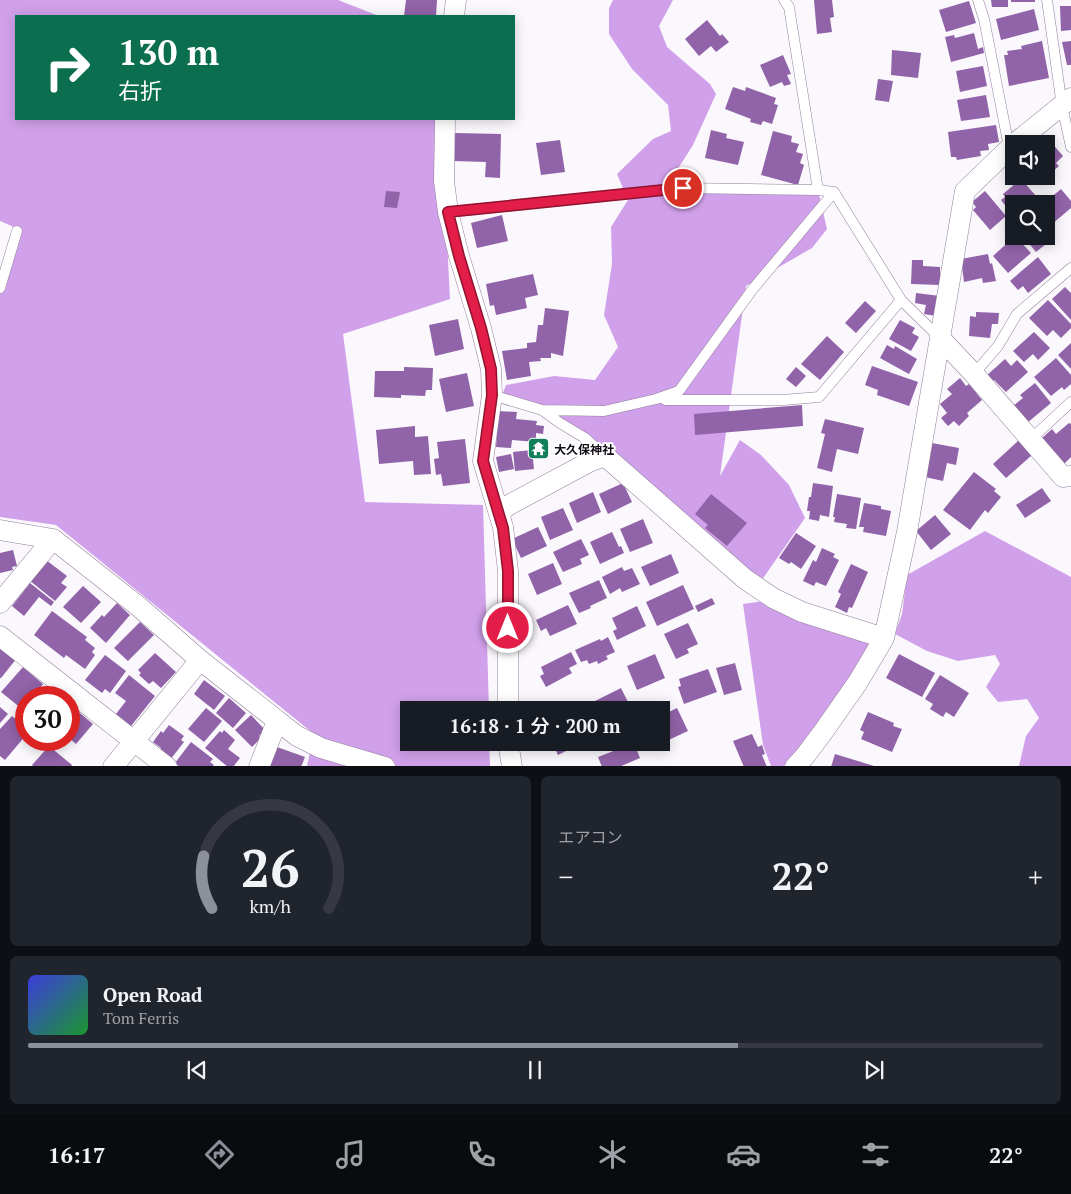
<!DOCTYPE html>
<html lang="ja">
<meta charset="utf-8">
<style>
body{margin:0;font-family:"PT Serif","Noto Sans JP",serif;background:#20242c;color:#f1f3f6;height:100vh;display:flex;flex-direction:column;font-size:19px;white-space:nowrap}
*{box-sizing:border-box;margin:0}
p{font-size:16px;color:#9ea1a6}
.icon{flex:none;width:28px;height:28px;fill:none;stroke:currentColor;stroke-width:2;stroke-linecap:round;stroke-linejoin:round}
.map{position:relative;height:766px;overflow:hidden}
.sheet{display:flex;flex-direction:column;gap:10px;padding:10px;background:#0d0f14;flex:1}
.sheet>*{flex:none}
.banner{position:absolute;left:15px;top:15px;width:500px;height:105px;border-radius:0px;box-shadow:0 2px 12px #0003;background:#0b6e4f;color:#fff;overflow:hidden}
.controls{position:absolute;left:1005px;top:135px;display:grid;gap:10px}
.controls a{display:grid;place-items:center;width:50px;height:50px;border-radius:0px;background:#171b24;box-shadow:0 2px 12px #0003;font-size:25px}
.speed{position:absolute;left:15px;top:686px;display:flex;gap:10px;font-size:25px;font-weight:700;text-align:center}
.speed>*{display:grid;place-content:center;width:65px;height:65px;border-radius:50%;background:#171b24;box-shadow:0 2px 12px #0003;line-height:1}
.speed .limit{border:8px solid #d22;background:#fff;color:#111}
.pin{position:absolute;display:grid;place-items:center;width:42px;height:42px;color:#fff;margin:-21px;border:2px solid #fff;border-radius:50%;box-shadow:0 1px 5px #0007}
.me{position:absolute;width:55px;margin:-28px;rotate:0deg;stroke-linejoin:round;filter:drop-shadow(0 0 4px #0008)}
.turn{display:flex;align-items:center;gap:18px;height:105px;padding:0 20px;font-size:22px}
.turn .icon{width:65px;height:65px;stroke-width:2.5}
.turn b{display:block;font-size:35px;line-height:42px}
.big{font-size:38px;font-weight:600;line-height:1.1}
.sheet .tile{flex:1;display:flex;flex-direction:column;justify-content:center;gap:8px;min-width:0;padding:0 18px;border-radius:8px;background:#20242c}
.sheet .dial{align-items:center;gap:0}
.dial svg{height:130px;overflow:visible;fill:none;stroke:#363941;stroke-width:7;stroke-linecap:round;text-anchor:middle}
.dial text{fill:#f1f3f6;stroke:none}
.song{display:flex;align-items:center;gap:15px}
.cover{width:60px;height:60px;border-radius:8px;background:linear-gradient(135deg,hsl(240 70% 55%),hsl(130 70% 35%))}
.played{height:5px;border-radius:2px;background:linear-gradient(90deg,#8c9099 70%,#363941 70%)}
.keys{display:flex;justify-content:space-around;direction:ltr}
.heat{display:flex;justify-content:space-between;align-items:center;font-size:28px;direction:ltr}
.sheet .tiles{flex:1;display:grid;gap:10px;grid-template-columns:1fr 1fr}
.tile:last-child{grid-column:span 2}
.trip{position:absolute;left:400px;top:701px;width:270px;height:50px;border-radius:0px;background:#171b24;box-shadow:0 2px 12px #0003;font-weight:600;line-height:50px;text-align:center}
.dock{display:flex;height:80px;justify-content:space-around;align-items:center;background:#090b0e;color:#9ea1a6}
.dock .icon{width:35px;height:35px}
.dock .selected{color:#8c9099}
.dock b{font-size:22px;color:#f1f3f6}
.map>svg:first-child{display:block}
.forest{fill:#d1a0ea}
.building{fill:#9163a8}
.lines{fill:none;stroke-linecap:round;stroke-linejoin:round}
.lane-casing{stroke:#917f9a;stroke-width:11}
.street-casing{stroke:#917f9a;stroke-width:21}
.lane{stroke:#fff;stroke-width:10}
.street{stroke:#fff;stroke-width:20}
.route-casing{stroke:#92132f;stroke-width:12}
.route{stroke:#e11d48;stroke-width:9}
.labels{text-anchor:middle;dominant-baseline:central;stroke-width:4;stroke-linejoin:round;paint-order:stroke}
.poi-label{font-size:12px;font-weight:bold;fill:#130d17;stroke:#fff;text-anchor:start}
</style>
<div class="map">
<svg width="1071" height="767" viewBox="0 0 1071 767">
<rect width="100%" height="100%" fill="#faf7fd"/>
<path class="forest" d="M0,0h338l41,16h-363v103h429l-1,62 6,118 -107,35 22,168 118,3 6,205h-80v32l80,1 1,23h-183l7,-32 -258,-209 -56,-8v-245l16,-44 -16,-7z
M613,0h60l-14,26 8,21 43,37 6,10 -23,51 -28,44 153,1 9,39 -15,19 -66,38 -26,190 20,-36 21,15 28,30 16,33 -48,69 -152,-131 -63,-46 -41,-12 5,-13 48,-9 41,4 23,-33 -14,-32 8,-51 -1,-37 17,-27 -11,-26 36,-35 18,-8 -3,-26 -36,-36 -23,-35v-26z
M985,531l86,46v189h-52l7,-30 13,-18 -12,-19 -29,3 -12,-15 14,-23 -5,-9 -37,6 -31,-10 -32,-17 7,-20 5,-39z
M764,601l107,43 -23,41 -53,74 -12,7h-12l-8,-21 -20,-141z"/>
<path class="building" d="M406,0h31l-1,16h-32z
M814,0h18l2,17 -4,1 2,14 -15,2z
M991,0h17v7h-16z
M1011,0h24v2h-24z
M969,1l7,22 -30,9 -7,-22z
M1060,6h11v24l-10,1z
M1034,9l5,21 -38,10 -5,-21z
M707,20l13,16 2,-2 7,8 -13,10 -5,-6 -12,10 -14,-17z
M974,33l4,16 5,-2 1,6 -33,9 -6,-25 9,-2 1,3z
M1042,41l7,37 -40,8 -5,-31h4l-1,-4 15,-2 -1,-3z
M1071,41v24h-4l-5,-23z
M892,50l29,3 -3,25 -27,-3z
M783,55l8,19 -4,1 4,9 -7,2 -2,-4 -12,5 -10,-22z
M983,66l4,20 -27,6 -4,-21z
M878,79l15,2 -4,21 -14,-2z
M733,87l12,4 1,-4 30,11 -2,6 4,1 -6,19 -9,-3 -2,4 -11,-3 1,-3 -26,-10z
M986,95l4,22 -29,4 -4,-21z
M996,125l3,17 -11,2 1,6 -9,1 1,5 -24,4 -1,-3h-5l-3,-25z
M711,130l16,4 -1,4 18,4 -6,23 -33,-7z
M773,131l19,5 -1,6 8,2 -3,8 7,2 -3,9 4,2 -6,20 -37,-10z
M455,133l46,1 -1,44 -15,-1 1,-15 -32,-1z
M560,140l5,32 -24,3 -5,-32z
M1050,141l13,15 -7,7 3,3 -22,19 -8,-9h17v-32z
M1021,179l16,18 -9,7h-14v7l-3,2 -10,-13 4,-3 -2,-3z
M1061,189l10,12v7l-19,16 -6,-6v-14h-3z
M386,191l14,1 -3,16 -13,-1z
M985,191l21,25 -16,14 -17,-20 3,-3 -4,-5z
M502,215l6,26 -31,7 -6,-25z
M1046,235l5,5 -15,12 -13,-16h23z
M1015,236l16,17 -23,20 -15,-17z
M988,254l2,10 2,-1 4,18 -13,2 -1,-5 -18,4 -3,-23z
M1038,257l13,17 -23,19 -5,-7 -5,4 -8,-9z
M912,260h11v6l17,1v18l-29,-1z
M533,274l5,21 -13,3 2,10 -31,7 -2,-10 -4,1 -4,-22z
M1065,287l6,6v27l-19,-21z
M916,293l24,3 -4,20 -12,-2 2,-9 -11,-2z
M1048,300l23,24v4l-10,10 -8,-8 -6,6 -18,-18z
M865,301l11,10 -20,22 -11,-10z
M545,308l24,3 -6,45 -12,-3v5h-11l1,3 -12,1 2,14 -24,4 -5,-29 25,-3v-5l9,-1 2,-17h5z
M976,312l23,1 -1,11h-6l-2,14 -21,-2 1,-20 6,1z
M458,319l6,30 -29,7 -6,-31z
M900,320l15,8 -3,5 7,4 -8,14 -22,-12z
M1034,332l16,16 -12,12 -5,-6 -9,8 -11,-11z
M827,336l17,16 -24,28 -19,-16z
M1071,343v26l-13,-14z
M887,345l7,4 1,-3 22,13 -8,15 -29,-16z
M1056,358l15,17v9l-7,6 -2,-3 -11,9 -17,-19z
M1005,359l6,7 6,-6 11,12 -22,20 -12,-12 -3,3 -6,-6z
M872,366l46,16 -9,24 -32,-11 1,-5 -13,-5z
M404,367l29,1 -1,22h-6l-1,6 -24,-1v3l-27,-1 1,-26h29z
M796,367l10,9 -10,11 -10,-8z
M467,373l7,33 -28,6 -7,-33z
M960,378l6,8 3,-2 13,16 -15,13 2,3 -10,10 -5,-5 -6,5 -7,-8 6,-5 -7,-9 12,-10 -5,-5z
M1035,383l16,20 -24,20 -14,-17 10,-8 -3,-3z
M802,405l1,21 -108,9 -1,-21z
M498,411l19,1 -1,7 21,2 -1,4 8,1 -1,8 -7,-1v9l-24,-2 -1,8 -15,-1z
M825,419l39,9 -6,26 -21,-5 -5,23 -15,-4 8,-34 -4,-1z
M1069,423l2,1v33l-8,8 -23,-25 12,-11 4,5z
M415,426v11l13,-1 3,38 -17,1 -1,-14 -34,3 -3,-34z
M465,439l5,44 -27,3 -2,-12 -5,1 -2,-16 5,-1 -2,-16z
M1019,440l13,15 -26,23 -13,-14z
M932,443l27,5 -3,17 -9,-2 -4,18 -18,-4z
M532,450l2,19 -19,2 -2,-19z
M511,454l3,15 -15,3 -3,-15z
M974,472l22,17 -2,2 7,6 -13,16 -3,-3 -15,20 -27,-20z
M623,483l9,19 -24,12 -9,-20z
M813,483l20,3 -4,31 -9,-2 -1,6 -10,-2 1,-8h-3l2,-14h2z
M1042,488l9,13 -26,17 -9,-13z
M593,492l8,20 -24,11 -8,-20z
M711,494l36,29 -20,23 -22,-18 3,-3 -13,-11z
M837,494l24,4 -5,31 -10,-1 1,-4 -13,-2 1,-5h-2z
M864,503l17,3v3l10,2 -5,25 -23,-4 1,-5h-5z
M563,508l10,22 -23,10 -9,-23z
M935,515l16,19 -20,16 -15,-19z
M643,519l10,24 -23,9 -10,-23z
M538,527l9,19 -26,12 -9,-19z
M612,532l7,15 2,-1 3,7 -24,11 -10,-22z
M796,533l20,13 -15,23 -10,-7 -2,2 -10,-6z
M581,539l8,16 -9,4 2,5 -19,8 -10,-20z
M822,548l13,6 -2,3 6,3 -13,26 -10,-4 -2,4 -11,-5 10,-21 3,2z
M13,550l4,16 -5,1 1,3 -13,3v-20z
M671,554l8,19 -29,13 -9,-19z
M46,560l21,16 -6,7 6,4 -12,14 -26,-21z
M553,563l9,21 -25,11 -9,-21z
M851,564l17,8 -16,36 -3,-1 -2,6 -12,-6 6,-13 -3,-2z
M622,567l2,4 8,-3 8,16 -18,8 -2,-4 -10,6 -8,-17z
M599,580l8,18 -17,8 1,2 -12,5 -10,-20z
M30,583l24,19 -3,4 -12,-9 -15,19 -12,-10z
M683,585l11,24 -37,17 -11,-24z
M83,586l18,16 -20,21 -18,-16z
M712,598l3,6 -17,8 -3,-6z
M117,603l13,12 -24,28 -16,-15 12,-13 2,2z
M568,605l9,19 -27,12 -4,-8 -5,3 -5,-11z
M637,606l9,20 -29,14 -4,-9 4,-2 -5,-11z
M52,611l35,26 -2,3 10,8 -3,4 3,3 -10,14 -19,-14 -2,3 -30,-23z
M140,622l14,13 -26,26 -14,-13z
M688,623l10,21 -11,5 2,4 -13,6 -12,-25z
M608,637l7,15 -9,4 2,3 -10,5 -1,-3 -8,3 -2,-4 -6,2 -6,-12 25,-11 1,2z
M0,644l17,14 -16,20h-1z
M571,652l6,12 -8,4 3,5 -26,14 -6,-11 4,-2 -3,-7z
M155,653l21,19 -15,16 -8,-7 -4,3 -10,-9 2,-2 -3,-3z
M655,654l10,24 -28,12 -10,-24z
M899,654l36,19 -13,24 -36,-19z
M105,655l21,16 -16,22 -5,-4 -3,4 -17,-13z
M735,663l7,27 -18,5 -8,-27z
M23,667l20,17 -11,14h-6v6l-4,5 -21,-17z
M708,669l9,23 -33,12 -6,-17 3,-1 -2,-7z
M129,675l26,21 -24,30 -15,-12 10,-13 -11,-8z
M940,675l29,18 -15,24 -8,-5 -3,5 -13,-8 3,-5 -8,-5z
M204,680l21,16 -11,14 -20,-16z
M621,688l10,20 -4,2h-30l-4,-8z
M229,698l17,15 -13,15 -17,-15z
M69,704l24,20 -17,20 -7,-6z
M0,707l8,7 -8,9z
M206,708l16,13 -18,21 -16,-13z
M677,708l11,23 -41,19 -3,-8h17v-26z
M868,712l26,11 -1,3 9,3 -10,23 -31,-13 3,-7 -4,-2z
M251,715l14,15 -6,6 2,2 -9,9 -17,-17z
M12,716l14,12v7l-21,25 -5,-4v-27z
M169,725l15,11 -3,4 3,2 -14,18 -11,-9 2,-3 -8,-6 8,-11 2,2z
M224,730l11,10 -7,9 12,9 -7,9h-5l-23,-19 15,-17 2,2z
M752,734l6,13 4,-2 3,9 -3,1 5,12h-23l-11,-26z
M191,742l22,17 -3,3 4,3 -2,2h-32l-5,-4z
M552,742h32l-26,13z
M634,743l6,15 -21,9h-17l-4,-10z
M49,746l23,19 -1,2h-37l-2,-2z
M277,747l28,10 -4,10h-31z
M835,754l39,12v1h-43z"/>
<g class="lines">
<defs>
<path id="lane" d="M784,0l5,7 29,183
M978,0l6,19 25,128
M1047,0l15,106 9,41
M448,212l235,-24 135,2 16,2 67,108 39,38
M0,288l17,-57
M974,374l24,-28 19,-32 54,-46
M492,395l50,15 18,13 25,15 20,18
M665,400h118l36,-3 82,-97
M542,410l62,1 52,-12 23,-8 73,-101 82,-98
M1031,439l40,-37"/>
<path id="street" d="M454,16l2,-16
M445,119l-1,62 4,31 11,44 22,72 10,41 1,26 -9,66 20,66 5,44v139
M1014,144l57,-46
M940,338l34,36 89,103 8,-1
M499,514l8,-8 84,-45 14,-5 140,123 28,19 29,14 82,26
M0,530l53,9 85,67 62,54 97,76 24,12 64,19
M0,603l53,-64
M0,636l167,131
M508,742l4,25
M113,767l87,-107
M259,767l18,-46
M795,767l10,-11 18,-24 35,-50 26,-44 23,-106 58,-341 49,-47"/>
</defs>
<use href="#lane" class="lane-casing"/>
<use href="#street" class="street-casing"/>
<use href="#lane" class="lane"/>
<use href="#street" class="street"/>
</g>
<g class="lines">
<defs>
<path id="route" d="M508,628v-57l-5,-43 -20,-67 9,-66 -1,-26 -10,-41 -22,-72 -11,-44 235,-24"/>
</defs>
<use href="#route" class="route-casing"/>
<use href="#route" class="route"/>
</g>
<defs>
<symbol id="temple-square" viewBox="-11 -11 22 22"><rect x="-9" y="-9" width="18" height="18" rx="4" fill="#127e5a" stroke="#fff"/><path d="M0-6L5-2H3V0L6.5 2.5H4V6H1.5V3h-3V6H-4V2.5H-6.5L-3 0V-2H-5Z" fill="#fff"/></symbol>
</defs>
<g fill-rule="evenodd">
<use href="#temple-square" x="526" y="436" width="25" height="25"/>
</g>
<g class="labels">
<g class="poi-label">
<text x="554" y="449">大久保神社</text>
</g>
</g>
</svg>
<div class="controls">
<a><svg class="icon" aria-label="sound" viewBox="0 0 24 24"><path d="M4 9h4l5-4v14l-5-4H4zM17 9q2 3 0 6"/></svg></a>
<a><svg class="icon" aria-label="search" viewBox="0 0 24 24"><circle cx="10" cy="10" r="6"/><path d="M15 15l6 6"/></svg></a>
</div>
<div class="speed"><div class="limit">30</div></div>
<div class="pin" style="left:683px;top:188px;background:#d93025"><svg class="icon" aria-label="arrive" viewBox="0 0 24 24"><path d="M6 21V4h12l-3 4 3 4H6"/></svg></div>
<svg class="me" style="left:508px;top:628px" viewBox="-20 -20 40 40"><circle r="17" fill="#e11d48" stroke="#fff" stroke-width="3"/><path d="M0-11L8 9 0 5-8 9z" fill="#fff"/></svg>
<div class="trip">16:18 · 1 分 · 200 m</div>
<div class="banner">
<div class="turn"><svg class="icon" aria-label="right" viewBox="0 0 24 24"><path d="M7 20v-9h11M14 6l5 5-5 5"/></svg><div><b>130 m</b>右折</div></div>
</div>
</div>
<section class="sheet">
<div class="tiles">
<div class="tile dial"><svg viewBox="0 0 100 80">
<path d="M14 69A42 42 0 1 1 86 69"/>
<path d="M14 69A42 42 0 0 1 9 37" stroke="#8c9099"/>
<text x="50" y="56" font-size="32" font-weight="700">26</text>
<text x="50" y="72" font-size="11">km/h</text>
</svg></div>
<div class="tile"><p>エアコン</p>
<div class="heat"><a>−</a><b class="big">22°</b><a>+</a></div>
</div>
<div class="tile">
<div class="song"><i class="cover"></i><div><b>Open Road</b><p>Tom Ferris</p></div></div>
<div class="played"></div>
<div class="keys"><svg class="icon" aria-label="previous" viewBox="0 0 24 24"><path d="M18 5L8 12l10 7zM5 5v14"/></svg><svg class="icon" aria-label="pause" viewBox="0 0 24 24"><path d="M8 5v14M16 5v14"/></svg><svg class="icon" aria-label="next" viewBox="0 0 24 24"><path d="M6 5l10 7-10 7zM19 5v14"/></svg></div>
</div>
</div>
</section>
<nav class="dock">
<b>16:17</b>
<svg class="icon selected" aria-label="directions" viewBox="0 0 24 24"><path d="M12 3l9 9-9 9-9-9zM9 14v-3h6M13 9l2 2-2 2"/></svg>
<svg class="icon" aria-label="music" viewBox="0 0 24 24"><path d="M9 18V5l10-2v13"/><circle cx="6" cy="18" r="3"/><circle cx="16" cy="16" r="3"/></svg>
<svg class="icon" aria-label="phone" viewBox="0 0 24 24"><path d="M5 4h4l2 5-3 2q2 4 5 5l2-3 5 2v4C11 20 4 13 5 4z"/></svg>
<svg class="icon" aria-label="climate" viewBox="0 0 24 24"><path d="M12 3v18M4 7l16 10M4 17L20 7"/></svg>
<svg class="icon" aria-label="car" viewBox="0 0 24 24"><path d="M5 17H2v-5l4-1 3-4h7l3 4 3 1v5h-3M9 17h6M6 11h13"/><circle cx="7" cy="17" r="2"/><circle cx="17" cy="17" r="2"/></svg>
<svg class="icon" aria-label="filters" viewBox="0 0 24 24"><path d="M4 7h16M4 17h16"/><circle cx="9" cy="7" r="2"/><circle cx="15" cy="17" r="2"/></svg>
<b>22°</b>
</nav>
